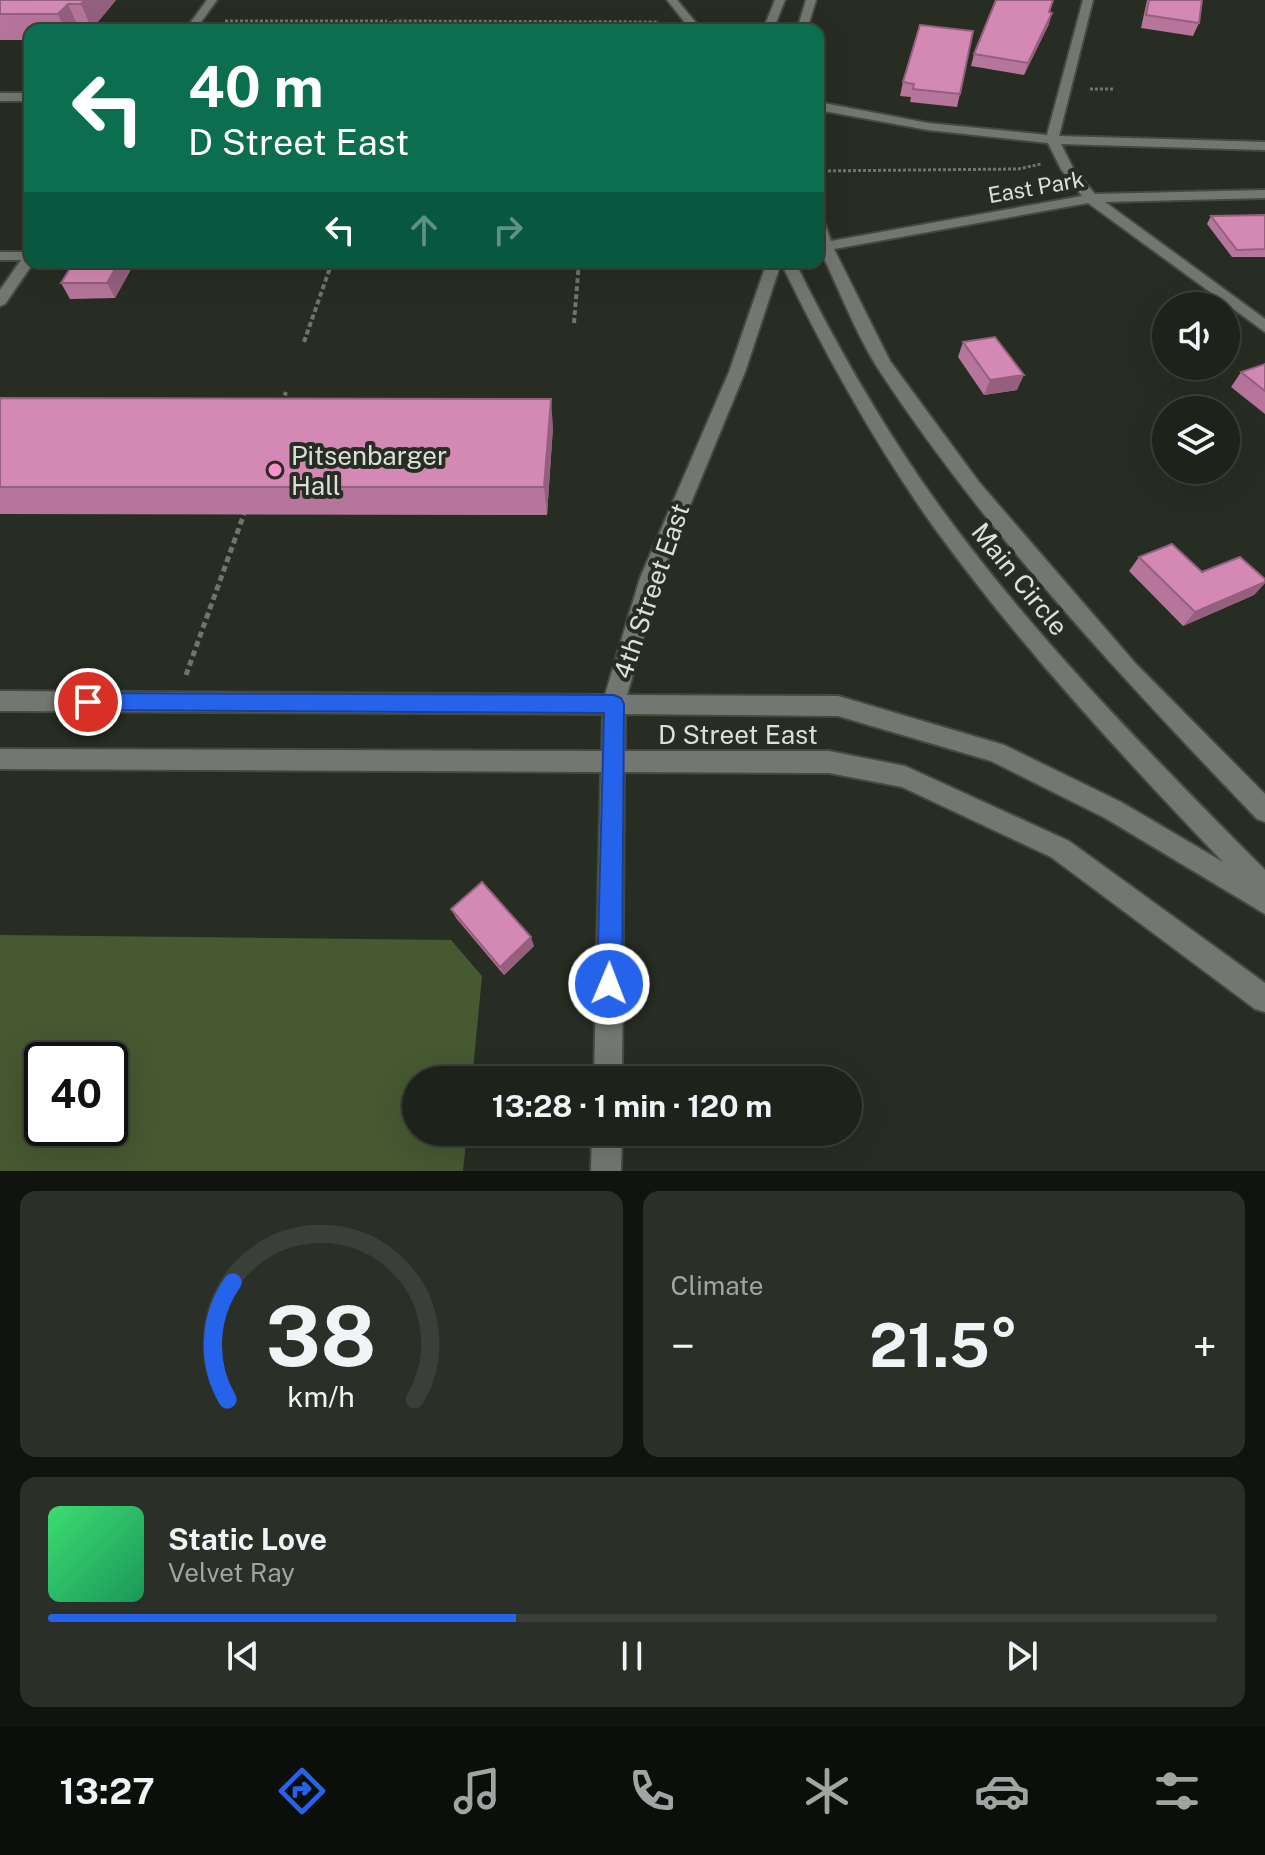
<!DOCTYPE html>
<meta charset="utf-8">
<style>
body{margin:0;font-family:"Public Sans",sans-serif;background:#2a2f27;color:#f1f3f6;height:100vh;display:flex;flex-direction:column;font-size:30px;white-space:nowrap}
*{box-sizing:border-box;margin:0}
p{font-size:26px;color:#a0a4a2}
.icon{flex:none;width:44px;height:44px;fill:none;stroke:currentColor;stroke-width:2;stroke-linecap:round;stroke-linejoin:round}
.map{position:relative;height:1171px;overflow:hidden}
.sheet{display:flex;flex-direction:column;gap:20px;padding:20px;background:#10130e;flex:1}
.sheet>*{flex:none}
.banner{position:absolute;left:24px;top:24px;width:800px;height:244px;border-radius:16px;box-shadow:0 8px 32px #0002,0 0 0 2px #3b3f39;background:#0b6e4f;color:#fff;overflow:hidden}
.tools{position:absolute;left:1152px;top:292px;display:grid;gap:16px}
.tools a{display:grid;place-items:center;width:88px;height:88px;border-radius:50%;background:#1d221a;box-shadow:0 8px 32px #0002,0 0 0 2px #3b3f39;font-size:40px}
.speed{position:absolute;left:24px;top:1042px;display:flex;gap:16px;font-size:40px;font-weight:700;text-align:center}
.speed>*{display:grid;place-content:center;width:104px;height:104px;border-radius:50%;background:#1d221a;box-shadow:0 8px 32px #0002,0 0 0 2px #3b3f39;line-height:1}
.speed .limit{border:4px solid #111;border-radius:12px;background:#fff;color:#111}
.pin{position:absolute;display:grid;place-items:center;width:68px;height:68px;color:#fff;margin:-34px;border:4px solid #fff;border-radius:50%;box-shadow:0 2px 8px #0007}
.me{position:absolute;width:88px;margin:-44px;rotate:1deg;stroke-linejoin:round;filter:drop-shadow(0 0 6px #0008)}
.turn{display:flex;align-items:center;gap:28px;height:168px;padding:0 32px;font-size:36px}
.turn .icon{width:104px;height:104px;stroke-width:2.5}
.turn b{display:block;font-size:56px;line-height:68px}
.lanes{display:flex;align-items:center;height:76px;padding:0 32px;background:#0003;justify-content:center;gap:40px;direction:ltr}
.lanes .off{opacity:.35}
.big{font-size:60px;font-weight:700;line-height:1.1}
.sheet .widget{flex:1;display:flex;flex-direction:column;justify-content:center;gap:12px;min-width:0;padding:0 28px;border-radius:16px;background:#2a2f27}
.sheet .dial{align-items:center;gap:0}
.dial svg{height:208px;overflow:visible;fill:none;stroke:#3b3f39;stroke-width:7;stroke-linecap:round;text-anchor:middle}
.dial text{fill:#f1f3f6;stroke:none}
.song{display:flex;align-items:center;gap:24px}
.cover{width:96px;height:96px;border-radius:12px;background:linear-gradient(135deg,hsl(140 70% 55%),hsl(150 70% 35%))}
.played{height:8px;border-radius:4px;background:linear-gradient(90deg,#2563eb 40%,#3b3f39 40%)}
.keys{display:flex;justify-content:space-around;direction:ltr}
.heat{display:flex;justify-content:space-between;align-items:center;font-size:44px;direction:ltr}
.sheet .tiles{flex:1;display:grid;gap:20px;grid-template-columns:1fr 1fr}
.widget:last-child{grid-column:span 2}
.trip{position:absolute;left:402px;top:1066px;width:460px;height:80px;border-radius:40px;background:#1d221a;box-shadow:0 8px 32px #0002,0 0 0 2px #3b3f39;font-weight:700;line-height:80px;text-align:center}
.tab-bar{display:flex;height:128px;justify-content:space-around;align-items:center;background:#0c0e0a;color:#a0a4a2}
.tab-bar .icon{width:56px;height:56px}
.tab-bar .on{color:#2563eb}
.tab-bar b{font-size:36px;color:#f1f3f6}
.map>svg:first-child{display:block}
.green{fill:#465931;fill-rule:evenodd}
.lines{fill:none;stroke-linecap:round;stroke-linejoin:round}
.minor-casing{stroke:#444a3f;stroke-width:4}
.path-far2{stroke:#6f756b;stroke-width:3;stroke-dasharray:3 2;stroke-linecap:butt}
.path-far1{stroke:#6f756b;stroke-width:4;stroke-dasharray:5 3;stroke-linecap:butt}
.path{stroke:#6f756b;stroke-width:5;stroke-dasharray:6 4;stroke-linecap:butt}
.minor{fill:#747771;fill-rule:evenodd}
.wall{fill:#b6769b}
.shaded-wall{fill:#94607e}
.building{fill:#d489b4;stroke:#94607e;stroke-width:2}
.route{fill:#2563eb;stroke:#184099;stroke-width:2}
.poi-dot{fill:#f890cc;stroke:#272d22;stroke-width:3}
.labels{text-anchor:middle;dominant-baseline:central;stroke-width:8;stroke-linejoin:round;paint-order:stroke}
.far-street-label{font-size:22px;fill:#dce0d9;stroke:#272d22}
.poi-label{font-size:26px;fill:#dce0d9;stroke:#272d22;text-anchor:start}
.street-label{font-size:26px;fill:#dce0d9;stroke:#272d22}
</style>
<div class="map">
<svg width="1265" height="1171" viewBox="0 0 1265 1171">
<rect width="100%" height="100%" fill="#272d22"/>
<path class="green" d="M0,935l451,5 31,36 -10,104h-56v52h51l-4,39h-463zM42,1060h68v68h-68z"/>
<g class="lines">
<defs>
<path id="minor" d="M207,0h10l-22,30h-10z
M667,0h10l25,30h-11z
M775,0h10l-12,30h-10z
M806,0h10l-9,30h-10z
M1083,0h10l-34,136 206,6v8l-204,-6 12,24 22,26 170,-4v8l-160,4 160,117v13l-177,-129 -254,46 56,112 89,121 157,182 129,130v28l-8,-3c-136,-142 -272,-287 -380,-452 -22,-35 -38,-78 -56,-115h-3v-32l7,4 6,17 251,-45 -21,-27 -13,-26 -120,-13 -110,-20v-8l110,21 119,12z
M0,93h30v8h-30z
M0,252h30v10h4l-29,42 -5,2v-16l21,-30h-21z
M767,262h28c38,77 80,151 128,221 99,142 221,265 342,387v44l-160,-96 -114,-57 -153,-45 -213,-2v37h204l76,15 164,75 196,142v29l-10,-3 -204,-152 -149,-70 -73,-14 -205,-1 -2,308h-28l7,-308 -601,-3v-20l602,2 1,-37 -603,-3v-20l605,4 35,-117 89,-206zM781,263c44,91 93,180 152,263 87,120 188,229 290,336l-102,-60 -117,-57 -166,-49 -211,-1 33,-117 85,-206z
M592,1132h30l-1,39h-30z"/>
</defs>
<use href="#minor" class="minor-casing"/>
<path class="path-far2" d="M225,21h162
M365,30l31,-9 263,1
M1090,89h23
M818,171l200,-2 23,-5"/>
<path class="path-far1" d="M720,262l27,5
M574,323l5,-61
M304,342l28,-80
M282,403l4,-11"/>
<path class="path" d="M186,675l58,-161"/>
<use href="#minor" class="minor"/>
</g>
<path class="wall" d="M0,0h116l-24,29 -62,1v10h-30z
M1147,0h55l-3,23 -6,13 -52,-8z
M1049,12v12l-25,51 -53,-9 3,-12z
M903,82l57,12 -3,13 -47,-5 1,-5 -11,-1z
M1265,215v42h-33l-25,-33 4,-8z
M135,262l-20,36 -45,1 -9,-16z
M963,342l54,48 -33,5 -26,-38z
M1265,364v50l-34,-27 10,-15z
M0,398l553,29 -6,88 -547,-1z
M1139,557l63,15 63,7v4l-11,12 -71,31 -54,-55z
M451,909l83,37 -30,29 -48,-57z"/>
<path class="shaded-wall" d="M84,0h32l-24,29 -11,-25z
M68,4l11,25 -1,1h-13l-7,-16z
M1052,13l-3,11 -25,51 4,-12z
M119,262h16l-20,36 -8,-15z
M1024,375l-7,15 -33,5 6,-15z
M551,399l2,28 -6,88 -3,-28z
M1265,582l-11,13 -71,31 12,-14z
M531,937l3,9 -30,29 -4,-8z"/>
<path class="building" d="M0,0h84l-3,4h-13l-10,10h-58z
M996,0h57l-4,12 3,1 -24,50 -54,-9z
M1149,0h53l-3,23 -53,-8z
M920,25l53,6 -13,63 -47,-5 1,-5 -11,-2z
M1265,215v34l-28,1 -26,-34z
M74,262h45l-12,21h-46z
M995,337l29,38 -34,5 -27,-38z
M1265,364v27l-24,-19z
M0,398l551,1 -7,88h-544z
M1172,544l30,28 38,-15 25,22v3l-70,30 -56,-55z
M482,882l49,55 -31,30 -49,-58z"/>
<path class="route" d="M88,693l526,2 7,3 3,6 -2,280 -4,9 -9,4 -8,-4 -4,-9 7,-271 -516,-3 -7,-2 -3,-6 3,-7z"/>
<circle class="poi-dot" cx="275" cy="470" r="8"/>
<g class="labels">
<g class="far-street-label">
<text transform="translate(1036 187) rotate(-10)">East Park</text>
</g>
<g class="poi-label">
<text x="291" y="455">Pitsenbarger<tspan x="291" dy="30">Hall</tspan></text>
</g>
<g class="street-label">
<text transform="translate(1020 579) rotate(51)">Main Circle</text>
<text transform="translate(651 591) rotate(-71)">4th Street East</text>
<text x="738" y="734">D Street East</text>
</g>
</g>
</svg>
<div class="tools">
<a><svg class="icon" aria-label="sound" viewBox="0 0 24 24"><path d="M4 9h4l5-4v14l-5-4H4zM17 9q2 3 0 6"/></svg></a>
<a><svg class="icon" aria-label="layers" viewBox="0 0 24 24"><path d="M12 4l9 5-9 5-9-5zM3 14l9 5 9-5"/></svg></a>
</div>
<div class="speed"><div class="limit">40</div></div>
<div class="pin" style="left:88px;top:702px;background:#d93025"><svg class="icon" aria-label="arrive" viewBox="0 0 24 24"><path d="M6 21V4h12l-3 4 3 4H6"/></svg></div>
<svg class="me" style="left:609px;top:984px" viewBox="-20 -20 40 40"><circle r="17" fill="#2563eb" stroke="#fff" stroke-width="3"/><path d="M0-11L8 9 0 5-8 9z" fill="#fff"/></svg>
<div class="trip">13:28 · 1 min · 120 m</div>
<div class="banner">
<div class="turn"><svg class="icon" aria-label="left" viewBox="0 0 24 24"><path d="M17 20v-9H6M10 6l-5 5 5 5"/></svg><div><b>40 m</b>D Street East</div></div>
<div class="lanes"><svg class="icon" aria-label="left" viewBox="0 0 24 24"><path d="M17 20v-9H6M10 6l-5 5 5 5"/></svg><svg class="icon off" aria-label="ahead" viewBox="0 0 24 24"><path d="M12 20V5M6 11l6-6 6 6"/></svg><svg class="icon off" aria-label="right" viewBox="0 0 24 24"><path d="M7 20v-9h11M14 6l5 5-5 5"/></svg></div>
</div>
</div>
<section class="sheet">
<div class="tiles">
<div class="widget dial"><svg viewBox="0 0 100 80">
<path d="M14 69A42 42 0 1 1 86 69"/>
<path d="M14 69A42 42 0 0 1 16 24" stroke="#2563eb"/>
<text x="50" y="56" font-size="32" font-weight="700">38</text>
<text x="50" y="72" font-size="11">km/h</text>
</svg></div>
<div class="widget"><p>Climate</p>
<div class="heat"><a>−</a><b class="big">21.5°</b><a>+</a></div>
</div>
<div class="widget">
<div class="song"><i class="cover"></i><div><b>Static Love</b><p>Velvet Ray</p></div></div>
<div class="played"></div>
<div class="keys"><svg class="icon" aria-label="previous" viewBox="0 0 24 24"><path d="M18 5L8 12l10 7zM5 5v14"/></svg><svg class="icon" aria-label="pause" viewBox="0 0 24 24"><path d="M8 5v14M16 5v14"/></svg><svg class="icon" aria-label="next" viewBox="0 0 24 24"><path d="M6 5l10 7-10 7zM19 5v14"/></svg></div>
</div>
</div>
</section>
<nav class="tab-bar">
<b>13:27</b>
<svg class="icon on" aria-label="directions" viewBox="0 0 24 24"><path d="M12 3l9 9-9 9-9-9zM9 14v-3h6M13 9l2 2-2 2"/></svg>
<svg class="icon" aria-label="music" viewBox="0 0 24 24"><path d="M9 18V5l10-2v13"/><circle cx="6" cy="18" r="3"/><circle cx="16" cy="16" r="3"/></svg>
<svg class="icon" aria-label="phone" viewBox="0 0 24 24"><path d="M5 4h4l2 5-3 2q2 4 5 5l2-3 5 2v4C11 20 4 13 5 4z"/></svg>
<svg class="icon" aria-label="climate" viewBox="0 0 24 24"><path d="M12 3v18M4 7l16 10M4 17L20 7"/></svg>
<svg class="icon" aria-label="car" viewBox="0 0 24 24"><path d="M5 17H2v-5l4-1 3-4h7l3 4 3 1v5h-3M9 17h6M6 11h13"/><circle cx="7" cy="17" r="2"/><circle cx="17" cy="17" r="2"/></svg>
<svg class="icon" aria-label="filters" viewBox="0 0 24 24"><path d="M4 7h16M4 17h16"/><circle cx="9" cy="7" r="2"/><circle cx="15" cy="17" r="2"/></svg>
</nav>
